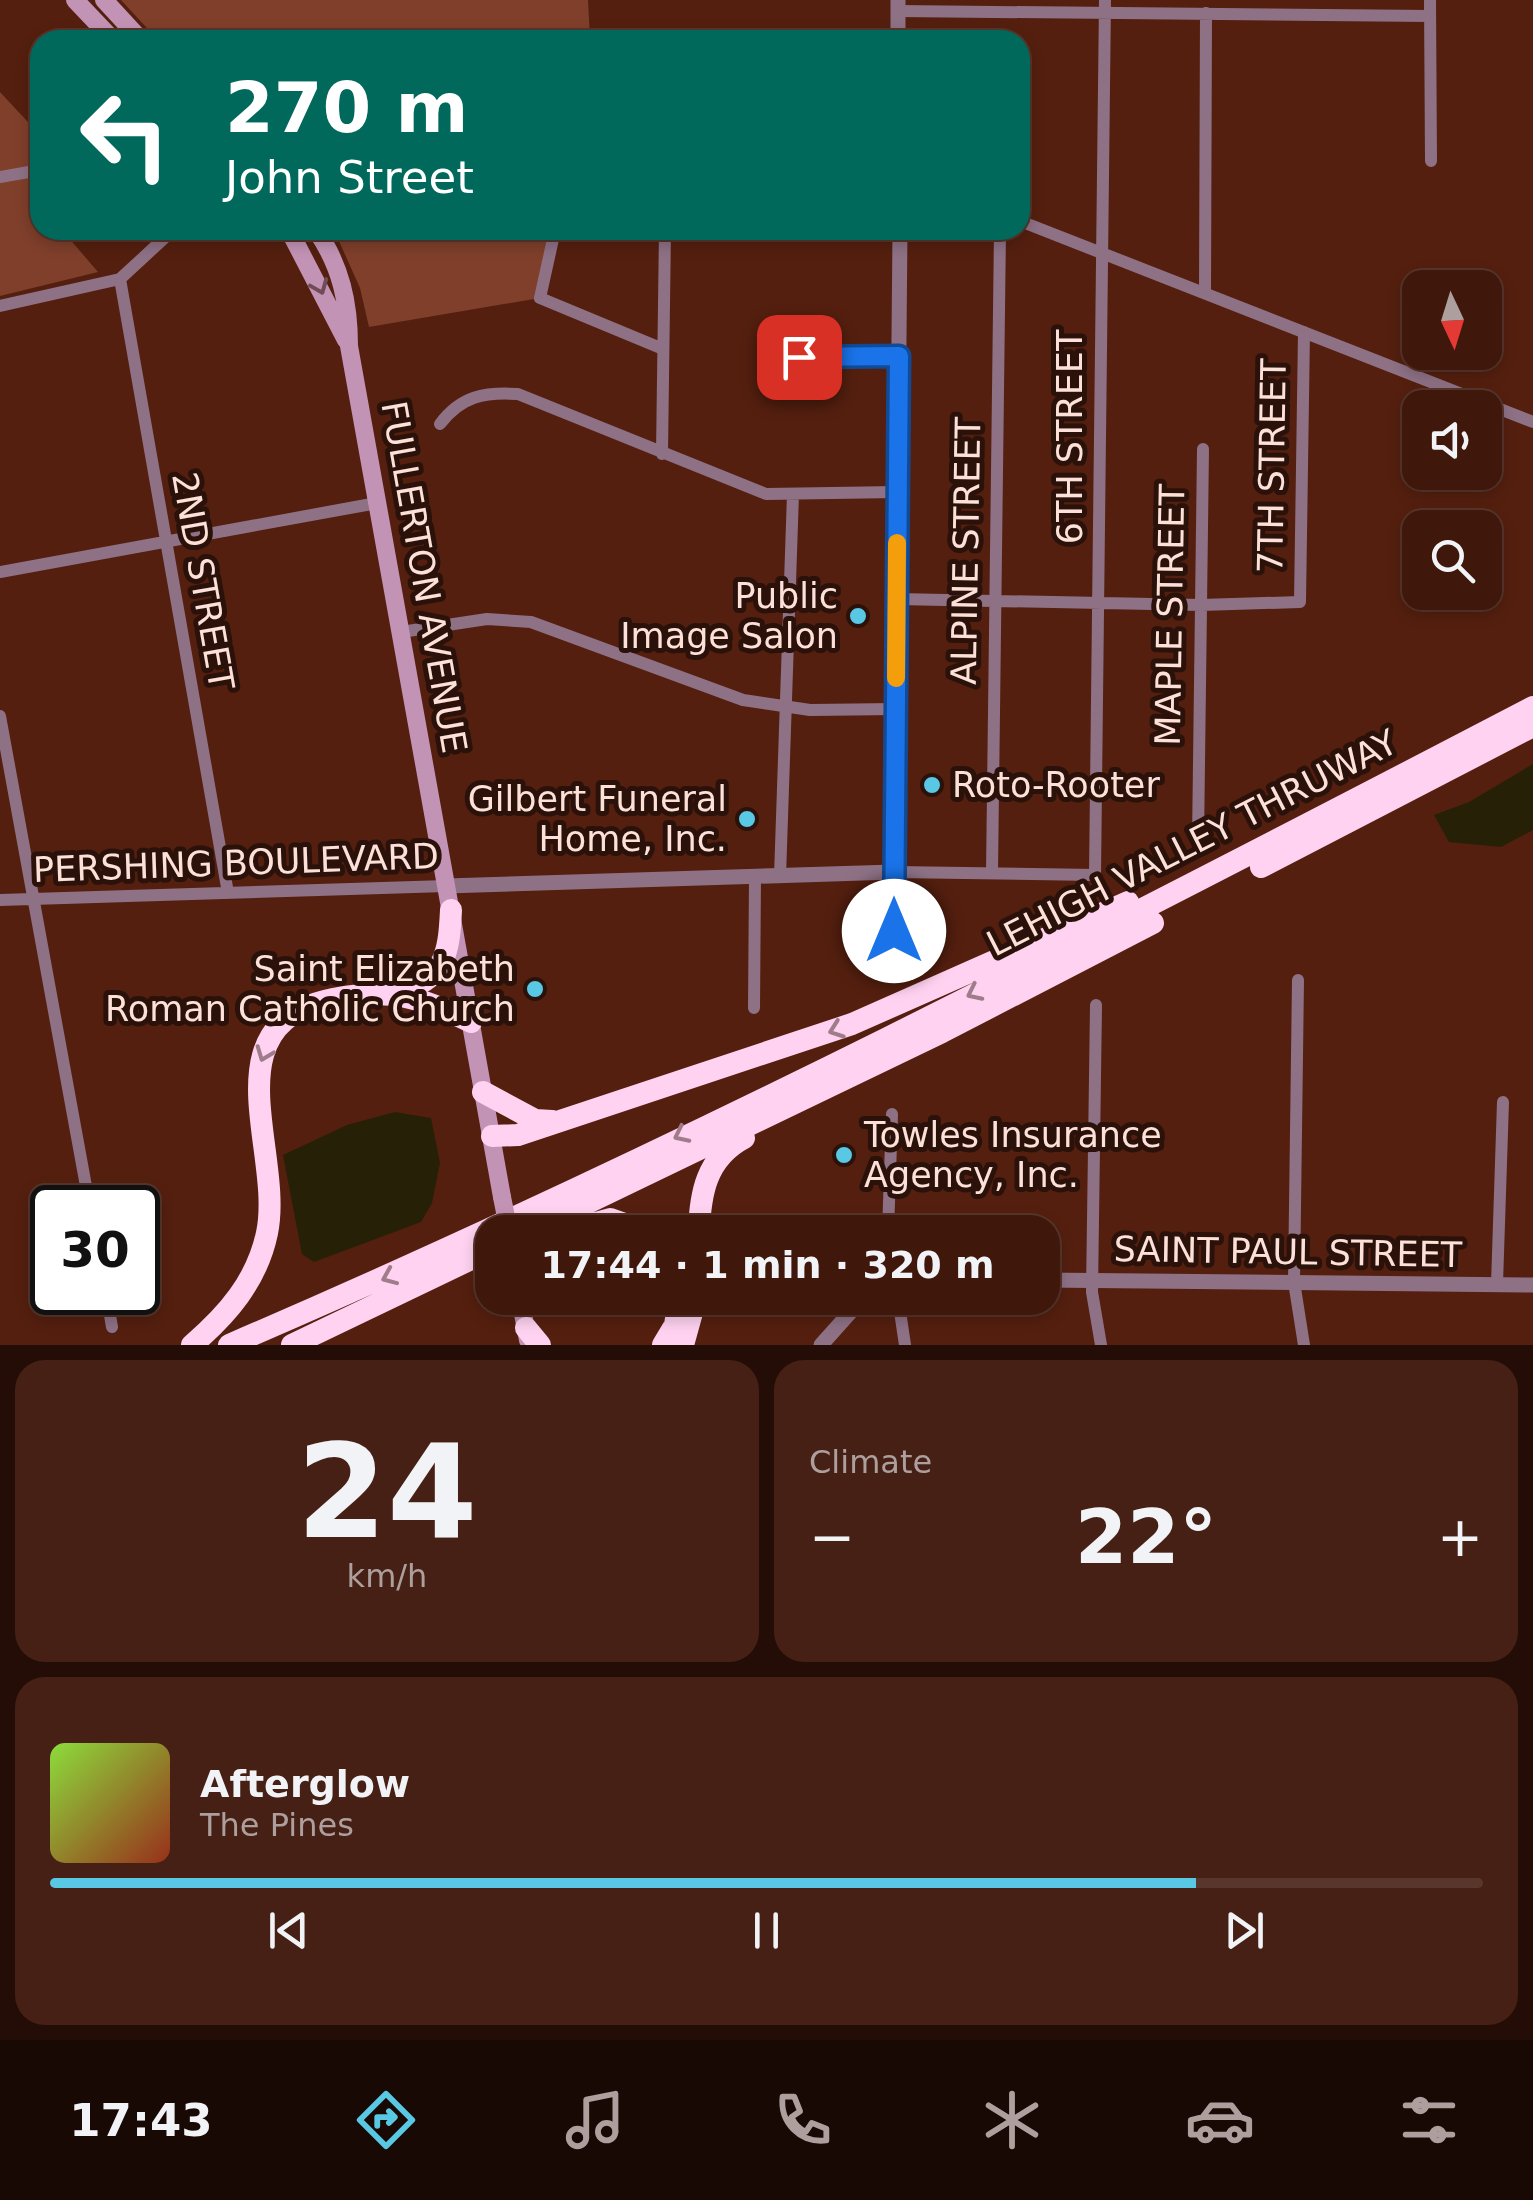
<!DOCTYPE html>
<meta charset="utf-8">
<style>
body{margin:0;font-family:"DejaVu Sans",sans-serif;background:#462014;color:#f1f3f6;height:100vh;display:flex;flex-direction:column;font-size:38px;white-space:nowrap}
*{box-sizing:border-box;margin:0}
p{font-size:32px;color:#ad9f9d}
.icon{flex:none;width:55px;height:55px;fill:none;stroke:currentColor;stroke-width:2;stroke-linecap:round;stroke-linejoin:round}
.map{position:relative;height:1345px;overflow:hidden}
.drawer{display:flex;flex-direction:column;gap:15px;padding:15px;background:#230d06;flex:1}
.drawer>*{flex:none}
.hud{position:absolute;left:30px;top:30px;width:1000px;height:210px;border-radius:30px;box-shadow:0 5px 15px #0003,0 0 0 2px #58362c;background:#00695c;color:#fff;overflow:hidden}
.needle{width:65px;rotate:176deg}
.buttons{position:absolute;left:1402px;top:270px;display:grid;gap:20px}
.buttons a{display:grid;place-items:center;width:100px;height:100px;border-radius:20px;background:#3f170b;box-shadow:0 5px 15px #0003,0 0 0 2px #58362c;font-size:50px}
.speed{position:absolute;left:30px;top:1185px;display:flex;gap:20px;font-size:50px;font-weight:700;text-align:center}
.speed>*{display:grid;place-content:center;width:130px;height:130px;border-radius:50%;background:#3f170b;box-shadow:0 5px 15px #0003,0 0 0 2px #58362c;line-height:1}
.speed .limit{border:5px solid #111;border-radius:15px;background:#fff;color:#111}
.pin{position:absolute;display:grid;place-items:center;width:85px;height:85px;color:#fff;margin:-42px;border-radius:20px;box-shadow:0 5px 15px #0006}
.me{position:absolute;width:110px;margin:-55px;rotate:0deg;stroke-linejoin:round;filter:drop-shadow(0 0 8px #0008)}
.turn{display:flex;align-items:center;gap:35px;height:210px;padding:0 30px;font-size:45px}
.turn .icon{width:130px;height:130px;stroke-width:2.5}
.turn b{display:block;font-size:70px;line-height:85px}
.big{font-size:75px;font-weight:600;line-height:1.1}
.drawer .card{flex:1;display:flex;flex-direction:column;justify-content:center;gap:15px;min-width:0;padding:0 35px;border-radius:30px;background:#462014}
.drawer .dial{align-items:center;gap:0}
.dial b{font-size:130px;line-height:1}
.song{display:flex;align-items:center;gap:30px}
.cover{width:120px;height:120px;border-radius:15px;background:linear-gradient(135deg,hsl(90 70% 55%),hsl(10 70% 35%))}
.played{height:10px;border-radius:5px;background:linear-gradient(90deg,#59c8e5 80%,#58362c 80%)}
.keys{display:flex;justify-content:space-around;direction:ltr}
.heat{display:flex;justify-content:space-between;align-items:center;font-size:55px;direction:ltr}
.drawer .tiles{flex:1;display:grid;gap:15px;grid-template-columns:1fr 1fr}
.card:last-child{grid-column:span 2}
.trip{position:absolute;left:475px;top:1215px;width:585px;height:100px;border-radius:30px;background:#3f170b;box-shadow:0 5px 15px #0003,0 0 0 2px #58362c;font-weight:600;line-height:100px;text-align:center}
.dock{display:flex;height:160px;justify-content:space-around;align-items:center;background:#190904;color:#ad9f9d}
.dock .icon{width:70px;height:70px}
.dock .current{color:#59c8e5}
.dock b{font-size:45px;color:#f1f3f6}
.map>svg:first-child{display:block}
.green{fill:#7f3f2b}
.water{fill:#262106}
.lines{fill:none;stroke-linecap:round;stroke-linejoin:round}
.minor{stroke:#8e7185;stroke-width:12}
.tertiary{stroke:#8e7185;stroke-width:15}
.secondary{stroke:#c393b5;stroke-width:18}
.motorway{stroke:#fed2f0;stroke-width:22}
.secondary-bridge{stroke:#c393b5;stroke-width:18}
.oneway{stroke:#6f4c57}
.oneway2{stroke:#9f7c89}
.route-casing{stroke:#114b97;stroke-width:25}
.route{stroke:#1a73e8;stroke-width:18}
.slow{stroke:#f59e0b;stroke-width:18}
.poi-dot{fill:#59c8e5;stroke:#2a120b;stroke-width:4}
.labels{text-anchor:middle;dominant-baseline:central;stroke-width:10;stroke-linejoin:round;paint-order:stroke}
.street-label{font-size:35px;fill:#fde1d8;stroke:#2a120b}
.poi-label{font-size:35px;fill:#fde1d8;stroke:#2a120b;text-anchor:end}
</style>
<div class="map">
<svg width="1533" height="1345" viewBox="0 0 1533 1345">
<rect width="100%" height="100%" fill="#541f0f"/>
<path class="green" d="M121,0h467l2,40h-432z
M0,92l40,43v95h22l36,42 -98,24z
M334,230h221l-15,68 -171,29 -9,-39z"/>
<path class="water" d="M1533,764v66l-32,17 -52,-5 -15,-27 35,-13z
M395,1112l36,6 9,45 -8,40 -11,19 -107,40 -12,-8 -19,-99 64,-30z"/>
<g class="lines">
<path class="minor" d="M1430,0l1,161
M898,11l532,5
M0,177l40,-7
M1020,221l513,201
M555,230l-15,68 123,51
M120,279l108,614
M1205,293l1,-280
M0,306l120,-27 53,-49
M766,357l133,-1
M440,424c21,-28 44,-32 78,-30l248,100 131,-2
M662,454l3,-224
M0,572l377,-69
M897,599l304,6 99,-3 4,-270
M401,632l86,-13 44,3 212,78 67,10 86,-1
M0,716l90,492
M1198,841l5,-392
M992,873l8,-643
M780,876l13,-382
M0,900l446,-14
M893,961l1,-89 201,3 10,-875
M1298,980l-4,302 10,63
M1096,1005l-4,287 9,53
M754,1008l1,-131
M888,1232l4,-118
M1497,1284l6,-182
M106,1292l6,35
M898,1298l7,47"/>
<path class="tertiary" d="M898,0v40
M446,886l448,-14 6,-642
M1042,1280l491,5
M821,1345l42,-47"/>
<path class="secondary" d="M75,0l38,40
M104,0l37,40
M289,230l57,110
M316,230c25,36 33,73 33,116l153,851
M520,1298l8,42"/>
<path class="motorway" d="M1261,867l272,-141
M396,992c49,-11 53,-38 55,-82
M483,1092l52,28 17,1
M492,1136l26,-1 334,-111 276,-122
M527,1232l415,-200 211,-109
M563,1232l47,-13 37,13
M699,1232c1,-38 7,-74 45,-94
M526,1328l14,17
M192,1345c35,-30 65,-64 75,-112 17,-81 -60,-209 66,-234 58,-11 86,-3 138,23
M229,1345c445,-191 876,-415 1304,-638
M292,1345l200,-96
M663,1345l12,-20 4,-27
M683,1345l13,-47"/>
<path class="secondary-bridge" d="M502,1197l7,35"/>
</g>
<defs><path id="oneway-chevron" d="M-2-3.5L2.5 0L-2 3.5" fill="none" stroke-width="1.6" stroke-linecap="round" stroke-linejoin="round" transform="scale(2.5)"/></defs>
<use class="oneway" href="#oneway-chevron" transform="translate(320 287) rotate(68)"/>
<g class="oneway2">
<use href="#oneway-chevron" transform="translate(974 993) rotate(154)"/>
<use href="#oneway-chevron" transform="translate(836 1030) rotate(160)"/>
<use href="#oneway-chevron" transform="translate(264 1054) rotate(111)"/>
<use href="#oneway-chevron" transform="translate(681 1135) rotate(154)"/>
<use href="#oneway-chevron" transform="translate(389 1277) rotate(157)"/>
</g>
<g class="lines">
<defs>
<path id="route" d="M799,357l100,-1 -5,575"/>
</defs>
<use href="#route" class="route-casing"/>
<use href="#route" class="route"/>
<path class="slow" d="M896,678l1,-135"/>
</g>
<g class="poi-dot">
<circle cx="858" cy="616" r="10"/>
<circle cx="932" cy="785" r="10"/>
<circle cx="747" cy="819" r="10"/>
<circle cx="535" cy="989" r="10"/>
<circle cx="844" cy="1155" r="10"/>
</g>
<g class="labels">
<g class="street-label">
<text transform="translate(1070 437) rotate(-90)">6TH STREET</text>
<text transform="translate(1272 466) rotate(-89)">7TH STREET</text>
<text transform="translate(966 551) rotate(-89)">ALPINE STREET</text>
<text transform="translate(424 577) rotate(80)">FULLERTON AVENUE</text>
<text transform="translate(203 581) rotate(80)">2ND STREET</text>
<text transform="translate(1170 615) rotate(-89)">MAPLE STREET</text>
<text transform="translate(1192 843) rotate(-27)">LEHIGH VALLEY THRUWAY</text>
<text transform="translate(236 863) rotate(-2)">PERSHING BOULEVARD</text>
<text transform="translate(1288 1252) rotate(1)">SAINT PAUL STREET</text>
</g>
<g class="poi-label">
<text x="838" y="596">Public<tspan x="838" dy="40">Image Salon</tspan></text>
<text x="952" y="785" text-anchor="start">Roto-Rooter</text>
<text x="727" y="799">Gilbert Funeral<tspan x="727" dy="40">Home, Inc.</tspan></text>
<text x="515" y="969">Saint Elizabeth<tspan x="515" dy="40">Roman Catholic Church</tspan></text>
<text x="864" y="1135" text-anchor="start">Towles Insurance<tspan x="864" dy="40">Agency, Inc.</tspan></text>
</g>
</g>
</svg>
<div class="buttons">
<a><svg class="needle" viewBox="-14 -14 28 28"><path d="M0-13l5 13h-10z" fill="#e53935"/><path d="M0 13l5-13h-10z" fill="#ad9f9d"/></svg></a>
<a><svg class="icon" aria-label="sound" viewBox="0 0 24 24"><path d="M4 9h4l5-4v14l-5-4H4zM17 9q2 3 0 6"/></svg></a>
<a><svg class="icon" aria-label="search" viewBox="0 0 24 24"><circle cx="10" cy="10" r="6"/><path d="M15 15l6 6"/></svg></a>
</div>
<div class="speed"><div class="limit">30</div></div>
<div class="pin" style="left:799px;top:357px;background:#d93025"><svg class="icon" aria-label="arrive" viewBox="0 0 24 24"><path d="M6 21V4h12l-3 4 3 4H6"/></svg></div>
<svg class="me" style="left:894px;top:931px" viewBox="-20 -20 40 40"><circle r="19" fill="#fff"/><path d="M0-13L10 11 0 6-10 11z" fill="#1a73e8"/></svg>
<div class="trip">17:44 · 1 min · 320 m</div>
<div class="hud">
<div class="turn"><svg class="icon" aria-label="left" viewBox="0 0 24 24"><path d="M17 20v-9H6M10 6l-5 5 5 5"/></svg><div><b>270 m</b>John Street</div></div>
</div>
</div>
<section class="drawer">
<div class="tiles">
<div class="card dial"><b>24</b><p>km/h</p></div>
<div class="card"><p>Climate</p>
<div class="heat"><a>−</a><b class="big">22°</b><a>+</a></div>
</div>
<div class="card">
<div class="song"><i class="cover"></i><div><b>Afterglow</b><p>The Pines</p></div></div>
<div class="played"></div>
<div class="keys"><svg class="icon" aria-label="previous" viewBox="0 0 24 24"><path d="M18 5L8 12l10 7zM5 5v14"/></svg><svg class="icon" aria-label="pause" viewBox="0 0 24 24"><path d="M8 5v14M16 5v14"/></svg><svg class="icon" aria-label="next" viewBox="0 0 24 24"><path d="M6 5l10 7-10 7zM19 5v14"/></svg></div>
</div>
</div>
</section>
<nav class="dock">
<b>17:43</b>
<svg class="icon current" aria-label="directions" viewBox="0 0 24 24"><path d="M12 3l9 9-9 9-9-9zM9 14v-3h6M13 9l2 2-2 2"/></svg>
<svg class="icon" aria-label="music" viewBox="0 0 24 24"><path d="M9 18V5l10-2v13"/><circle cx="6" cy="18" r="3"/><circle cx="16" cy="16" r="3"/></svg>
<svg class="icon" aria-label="phone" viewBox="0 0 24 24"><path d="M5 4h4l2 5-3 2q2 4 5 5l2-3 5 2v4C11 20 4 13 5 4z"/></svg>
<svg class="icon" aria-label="climate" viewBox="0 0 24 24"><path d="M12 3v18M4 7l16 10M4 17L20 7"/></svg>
<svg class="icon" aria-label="car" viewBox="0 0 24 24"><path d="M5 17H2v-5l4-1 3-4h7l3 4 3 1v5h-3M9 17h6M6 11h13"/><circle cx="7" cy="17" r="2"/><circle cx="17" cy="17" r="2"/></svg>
<svg class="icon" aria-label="filters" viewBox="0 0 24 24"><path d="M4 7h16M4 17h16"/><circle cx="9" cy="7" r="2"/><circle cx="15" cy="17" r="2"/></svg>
</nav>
